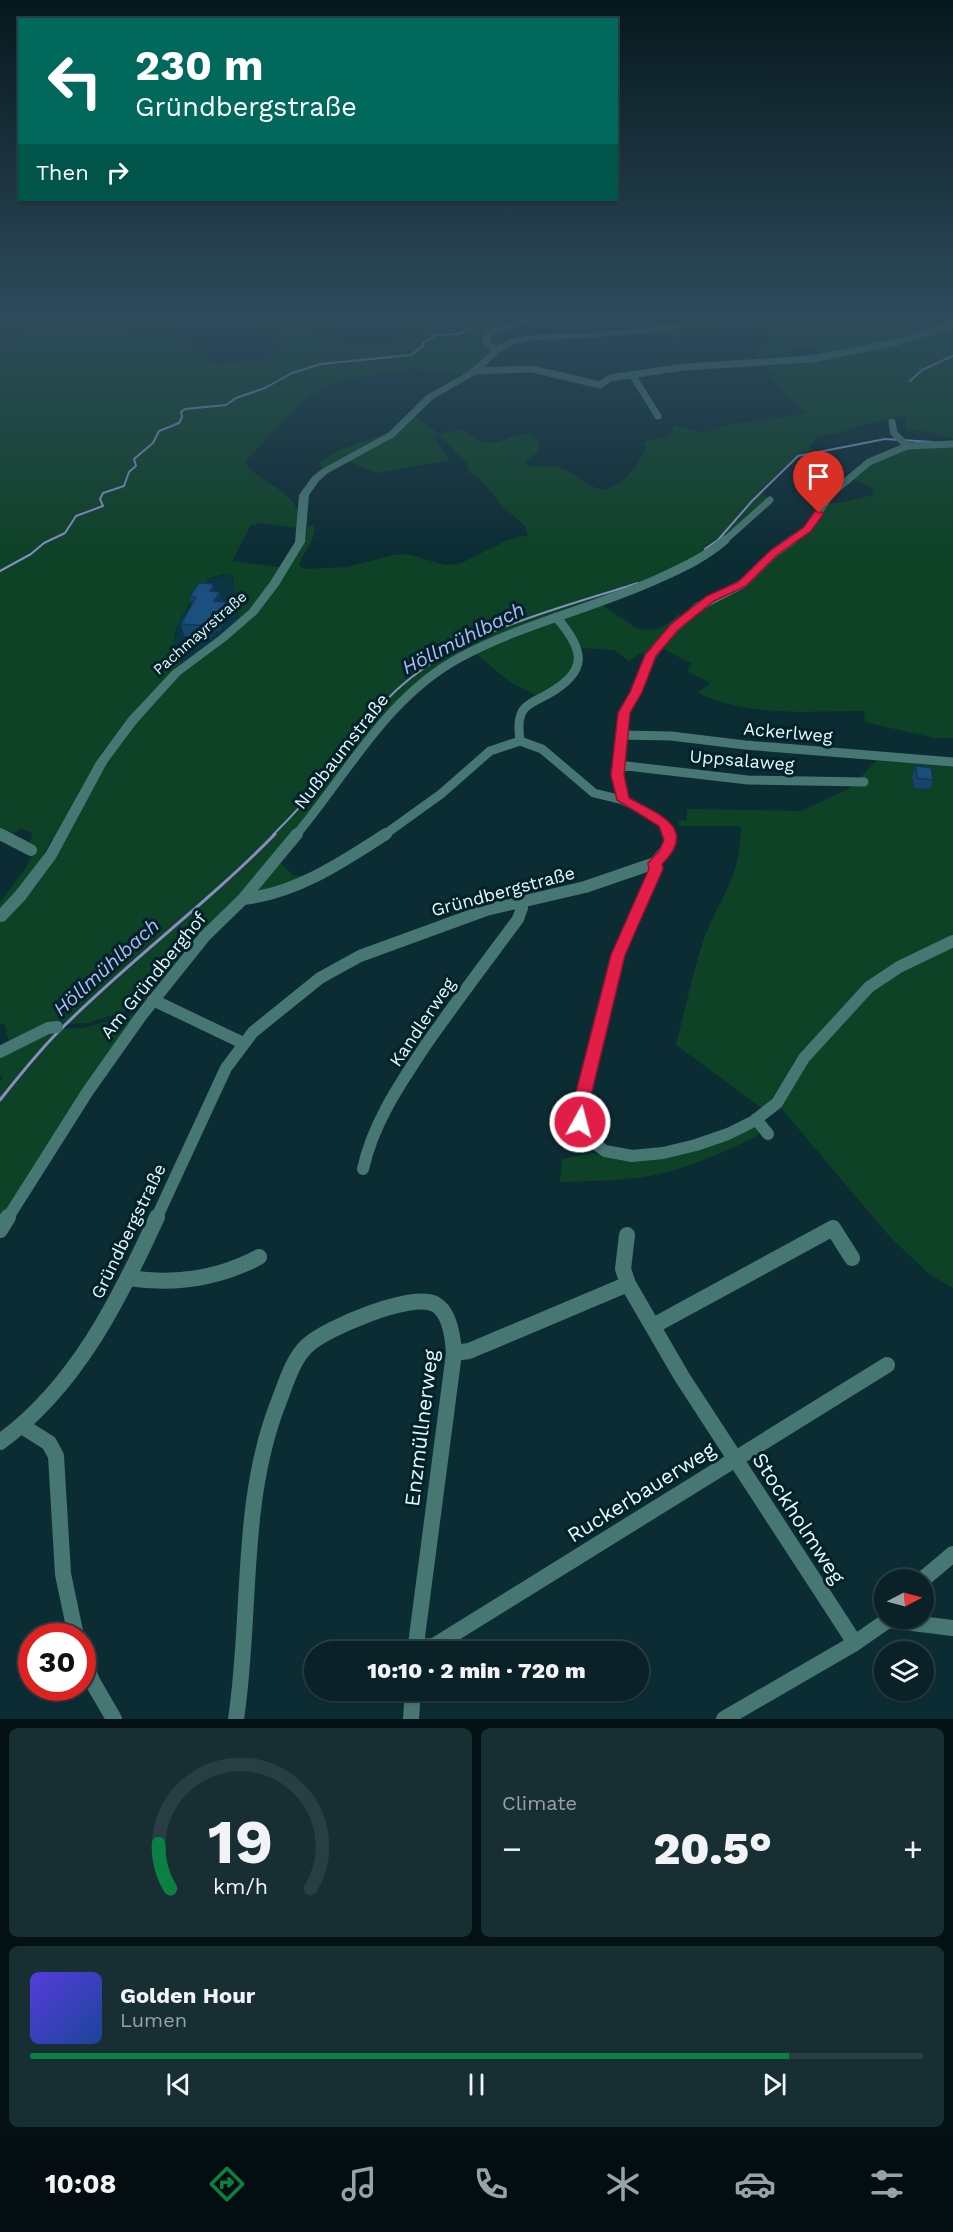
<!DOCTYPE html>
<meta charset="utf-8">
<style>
body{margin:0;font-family:"Work Sans",sans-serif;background:#172e33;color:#f1f3f6;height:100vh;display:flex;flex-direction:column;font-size:22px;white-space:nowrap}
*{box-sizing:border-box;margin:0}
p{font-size:20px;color:#99a3a7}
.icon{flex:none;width:33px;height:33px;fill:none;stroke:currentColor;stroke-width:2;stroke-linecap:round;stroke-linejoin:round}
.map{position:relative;height:1719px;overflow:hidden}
.side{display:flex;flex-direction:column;gap:9px;padding:9px;background:#051215;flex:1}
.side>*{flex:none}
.banner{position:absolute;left:18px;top:18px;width:600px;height:183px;border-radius:0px;box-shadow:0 2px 4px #0004,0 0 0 2px #293e44;background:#00695c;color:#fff;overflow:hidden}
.needle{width:39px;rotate:84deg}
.tools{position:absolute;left:874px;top:1569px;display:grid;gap:12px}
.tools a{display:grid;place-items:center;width:60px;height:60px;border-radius:50%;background:#092127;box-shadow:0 2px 4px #0004,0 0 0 2px #293e44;font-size:30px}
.speed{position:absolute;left:18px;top:1623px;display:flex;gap:12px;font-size:30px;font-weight:700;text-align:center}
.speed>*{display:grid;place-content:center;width:78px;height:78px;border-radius:50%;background:#092127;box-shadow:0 2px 4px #0004,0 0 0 2px #293e44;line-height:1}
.speed .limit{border:9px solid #d22;background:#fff;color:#111}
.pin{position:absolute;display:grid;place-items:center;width:51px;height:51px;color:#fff;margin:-62px -26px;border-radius:50% 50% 50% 0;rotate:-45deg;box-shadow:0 0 6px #0007}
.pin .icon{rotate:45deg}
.me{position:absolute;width:66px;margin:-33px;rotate:7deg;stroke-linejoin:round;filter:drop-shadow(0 0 4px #0008)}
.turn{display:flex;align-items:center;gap:21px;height:126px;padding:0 18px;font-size:27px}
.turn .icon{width:78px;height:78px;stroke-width:2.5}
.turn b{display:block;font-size:42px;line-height:51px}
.then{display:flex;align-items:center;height:57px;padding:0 18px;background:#0003;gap:12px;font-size:22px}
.big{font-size:45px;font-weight:800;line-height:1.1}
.side .card{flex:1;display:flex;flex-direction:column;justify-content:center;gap:9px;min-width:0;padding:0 21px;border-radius:9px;background:#172e33}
.side .dial{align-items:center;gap:0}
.dial svg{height:156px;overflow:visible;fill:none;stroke:#293e44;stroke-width:7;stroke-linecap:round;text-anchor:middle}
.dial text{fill:#f1f3f6;stroke:none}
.song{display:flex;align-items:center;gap:18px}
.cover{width:72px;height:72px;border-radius:9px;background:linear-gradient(135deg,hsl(250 70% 55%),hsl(220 70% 35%))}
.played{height:6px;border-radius:3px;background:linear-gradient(90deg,#0b8043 85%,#293e44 85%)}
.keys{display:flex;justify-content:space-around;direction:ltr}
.heat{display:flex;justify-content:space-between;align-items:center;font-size:33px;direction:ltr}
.side .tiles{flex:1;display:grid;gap:9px;grid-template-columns:1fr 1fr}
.card:last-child{grid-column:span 2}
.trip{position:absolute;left:304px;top:1641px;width:345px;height:60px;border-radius:30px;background:#092127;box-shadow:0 2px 4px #0004,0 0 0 2px #293e44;font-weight:800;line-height:60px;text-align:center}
.tabs{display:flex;height:96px;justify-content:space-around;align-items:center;background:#040d10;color:#99a3a7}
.tabs .icon{width:42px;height:42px}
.tabs .active{color:#0b8043}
.tabs b{font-size:27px;color:#f1f3f6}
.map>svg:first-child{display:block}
.built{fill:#093641}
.green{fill:#0e4226}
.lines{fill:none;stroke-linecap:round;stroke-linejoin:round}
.stream-far1{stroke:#888ec5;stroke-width:2}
.stream{stroke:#888ec5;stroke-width:3}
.minor-far3{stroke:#477772;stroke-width:7}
.minor-far2{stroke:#477772;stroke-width:9}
.minor-far1{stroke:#477772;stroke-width:12}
.minor{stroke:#477772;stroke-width:16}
.tertiary{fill:#477772;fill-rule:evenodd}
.wall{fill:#17446c}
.shaded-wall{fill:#133758}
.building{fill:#1b4f7e;stroke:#133758;stroke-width:1.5}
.route{fill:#e11d48;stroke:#92132f;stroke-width:1.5}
.labels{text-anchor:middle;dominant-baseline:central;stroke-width:6;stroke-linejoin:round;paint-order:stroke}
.far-street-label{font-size:15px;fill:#e6f8fd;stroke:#02222a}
.street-label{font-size:18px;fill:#e6f8fd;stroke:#02222a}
.water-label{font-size:20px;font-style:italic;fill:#b4b8f8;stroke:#02222a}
.near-street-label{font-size:21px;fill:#e6f8fd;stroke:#02222a}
</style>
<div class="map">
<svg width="953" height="1719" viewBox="0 0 953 1719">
<rect width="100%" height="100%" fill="#0c2c34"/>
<path class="built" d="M229,574l6,11 4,35 -61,48v-14l-4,-11 5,-21 32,-43z"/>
<path class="green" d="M34,316h107l-12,16c17,0 44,-2 58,10 8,7 15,18 26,22l46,-3 20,-6 3,-7 -2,-5 -12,-7 -1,-4 16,-8 19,-1 11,3 19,14 10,4 40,3 22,-6 30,-25h99l-46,18 5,17 -17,17 -13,7 -52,-7 -3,4c-26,3 -59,3 -82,15 -29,16 -58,51 -80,75 16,25 59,28 54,66l-38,-5 -10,2 -19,36 48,6 -25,37 -16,16 -6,-43 -4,-3c-6,0 -12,1 -18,4 -14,10 -37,47 -37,64 0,7 4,11 7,17l-3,9 49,-30 73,-90 6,-10 1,-11 7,-2c3,15 -12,27 -15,41l5,3 43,-2 47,-12 13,-1 38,11 14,-1 49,-24 20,-5 -3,-9 -22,-19 -23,-28 -11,-7 -2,-8 -28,-30 -7,2 18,24 -74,13 -29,-12 49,-26 18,-20 25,19c6,-1 13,-4 19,-4 11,1 19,13 30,13 19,0 32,-17 50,-3l1,11 -13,11v3c12,4 26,-1 38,4 12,4 21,15 32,19 22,7 46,-26 50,-43l-5,-2 29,-7 4,-11 27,8 30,-9 76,-10 -29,-27 -14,-24 61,-6 -18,-11c-16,3 -31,10 -48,12l-3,-7 3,-5 10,-4c-5,-15 -13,-17 -28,-18l-11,10 -9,-4 -15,4 -35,3 -13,-6 82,-15h213v123l-23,-7 -24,-3 -1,-11 -3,-2 -32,7 -33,11 -19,1 -9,12 6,4c-25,4 -38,25 -56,41l10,6 -38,35 -45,31 -128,51 -135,62 -32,31 -67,89 -177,207 -59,19 -28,1 -51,19 -4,-18 -5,-2v-103c9,-9 34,-29 39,-38l-1,-2 23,-39 -10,-1 -16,30 -35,42v-10l25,-33 11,-21 -6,-7 3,-8 -13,-5 -8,7 -12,-4v-493l19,-8 1,-4z
M394,430l-69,40 -5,-4v-4l20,-12z
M953,445v293h-19l-69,-16 -1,-11c-56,0 -115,6 -166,-18l12,-10 -23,-12 5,-7 -32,-17 23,-26 110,-80 35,-38c16,2 28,-6 44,-7l2,-4 -3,-5 -20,-8c38,-31 55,-30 102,-34z
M602,605l34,23c19,5 30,-1 43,-14l4,2 -33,37 -11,1 -10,7 -15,-11 -32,-2 -19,-28v-3z
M549,622l9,2 17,23v23l-36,27 -29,-15 -36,-30z
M877,760l76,4v175l-73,37 -117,133 -87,-64c9,-34 16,-70 27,-103 15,-43 37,-61 38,-112l-1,-4h-61v-5l8,-1v-11l114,2 49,-23z
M278,861l15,14 14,1 -26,11 -25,5z
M953,943v345l-24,-14 -39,-37 -109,-129 23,-45 64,-71z
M132,1015l4,1c-47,67 -96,134 -136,206v-140l3,-4 -3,-3v-19l55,-27 28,-1z
M754,1127l5,4 -1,4 -7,4c-29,13 -57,27 -88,34 -34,8 -69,8 -103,9l2,-23 30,-6 33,8 52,-6 52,-15z"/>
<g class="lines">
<path class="stream-far1" d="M910,381l12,-11 31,-14
M705,549l13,-9 34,-39 46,-45 87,-17 48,3
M0,571l31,-17 13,-11 21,-10 11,-17 27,-10 -3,-7 3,-6 21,-7 5,-14 7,-6 -2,-7 19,-16 6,-12 20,-8 3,-6 -1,-5 4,-3 41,-4 10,-7 29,-10 27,-15 29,-9 90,-9 12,-9v-3l13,-8 23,-1 17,-9 1,-5 17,-4
M273,835c25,-25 48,-51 69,-79 19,-24 36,-50 59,-70 62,-55 160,-78 237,-103"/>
<path class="stream" d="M0,1100c19,-24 38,-48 59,-69 69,-70 148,-127 216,-197"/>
<path class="minor-far3" d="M496,350l-10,-8 1,-8 49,-18
M474,371l58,-2 68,16 10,-7 74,-11 127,-8 87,-17 55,-18
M633,376l25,40
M892,422l2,11 13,13
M723,542l47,-42
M790,542l18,-13 24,-36 37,-31 38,-16 46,-2"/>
<path class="minor-far2" d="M556,617c29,33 33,54 -8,77 -8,5 -18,8 -24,15 -7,9 -5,22 -4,32l22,8 52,44 29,7
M620,735l51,1 74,9 208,17
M618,765l130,15 116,2
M0,834l2,1
M296,835c51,-61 91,-138 163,-177 64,-35 137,-50 203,-81 22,-10 45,-21 63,-37
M384,835l57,-41 49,-43 30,-10
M670,835c-5,-18 -31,-26 -47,-35l-6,-25 5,-56 14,-27 10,-28 19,-27 33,-30 44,-23 32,-31 18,-13"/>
<path class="minor-far1" d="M0,834l31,16
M655,863l1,6 -38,86 -39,157 7,25 19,14 27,5 31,-3 33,-8 32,-11 26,-13 23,-18 27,-45 65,-71 30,-20 54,-26
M243,899c52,-5 100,-37 143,-65
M153,1000l90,43
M0,1052l48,-24 9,-1
M756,1119l12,15
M363,1169c10,-46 37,-85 62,-123 30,-43 62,-85 93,-127l4,-11 -1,-6
M7,1219l81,-128 53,-75 64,-80 38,-37 54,-65
M156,1219l70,-151 27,-36 67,-54 40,-22 126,-46 99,-23 70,-24 14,-17 1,-12"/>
<path class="minor" d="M0,1230l8,-13
M627,1235l-4,34 5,15
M129,1278c45,7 90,0 130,-21
M653,1326l180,-98 19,30
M454,1353l15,-2 159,-67 54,93 173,266 33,-23 65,8
M22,1426l27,17 7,13 7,118 13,62
M0,1442c76,-55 119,-142 157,-225
M922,1580l31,-26
M416,1647l18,-1 453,-281
M82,1656l10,25 22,38
M236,1719c16,-105 3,-218 43,-318 7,-18 14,-43 29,-56 19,-17 103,-53 127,-41 15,8 18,34 19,49l-39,299
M411,1719l2,-29
M724,1719l131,-76"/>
<path class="tertiary" d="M722,316h16l-78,15 -75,7 -51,2 -20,4 -11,6 -28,25 -42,24 -39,38 -66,36 -9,8 -10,14 -4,47 -26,43 -22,29 -30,26 -47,35 -44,49 -29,39 -51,95 -31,42 -20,21 -5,1v-14l15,-16 31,-40 50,-90 32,-44 44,-47 47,-35 30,-26 21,-28 25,-40 4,-47 13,-18 10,-8 66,-36 39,-38 42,-24 28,-25 11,-6 26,-5 42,-1 65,-5z"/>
</g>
<path class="wall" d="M215,591l5,1 2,10h4l2,13 -8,16h-5l-5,8 -26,-3 -3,-12 11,-20 -2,-8z
M916,766l17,14 -3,9 -16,-1 -2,-12z"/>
<path class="shaded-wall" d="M214,584l2,13 -6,-6z
M220,592l2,12 -8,-3z
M226,602l2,13 -8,16 -2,-12z
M212,618l3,13 -5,8 -2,-13z"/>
<path class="building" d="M199,583l15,1 -4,7 10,1 -6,9 12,1 -8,17 -6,-1 -4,8 -27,-2 15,-27 -6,-1z
M916,766l15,2 2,12 -16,-2z"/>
<linearGradient id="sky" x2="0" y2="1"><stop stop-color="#07181d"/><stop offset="0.57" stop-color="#2e4b5c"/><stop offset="1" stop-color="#2e4b5c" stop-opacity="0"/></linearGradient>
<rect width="953" height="557" fill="url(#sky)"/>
<path class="route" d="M815,511l9,2 -13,18 -34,24 -31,31 -32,15 -35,28 -23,27 -14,36 -12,21 -6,62 5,23c29,16 70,30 33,66l1,5 -38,86 -38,157 1,10 -3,5 -5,2 -6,-2 -3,-15 40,-157 38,-86 -1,-6 11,-12 5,-11 -5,-14 -42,-26 -6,-25 7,-62 12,-21 15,-37 26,-31 36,-28 31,-14 32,-31 34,-24z"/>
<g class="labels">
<g class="far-street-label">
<text transform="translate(200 633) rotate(-41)">Pachmayrstraße</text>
</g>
<g class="street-label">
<text transform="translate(788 732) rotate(5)">Ackerlweg</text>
<text transform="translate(341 751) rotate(-52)">Nußbaumstraße</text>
<text transform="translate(742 760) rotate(5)">Uppsalaweg</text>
<text transform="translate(503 891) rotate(-15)">Gründbergstraße</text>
<text transform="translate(153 975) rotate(-51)">Am Gründberghof</text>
<text transform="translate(422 1022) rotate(-56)">Kandlerweg</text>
<text transform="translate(128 1231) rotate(-64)">Gründbergstraße</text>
</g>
<g class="water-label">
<text transform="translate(463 638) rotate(-27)">Höllmühlbach</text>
<text transform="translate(106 967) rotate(-42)">Höllmühlbach</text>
</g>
<g class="near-street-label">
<text transform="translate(421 1428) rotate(-83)">Enzmüllnerweg</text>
<text transform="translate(641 1492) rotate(-32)">Ruckerbauerweg</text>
<text transform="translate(799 1518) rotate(57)">Stockholmweg</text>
</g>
</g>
</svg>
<div class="tools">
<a><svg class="needle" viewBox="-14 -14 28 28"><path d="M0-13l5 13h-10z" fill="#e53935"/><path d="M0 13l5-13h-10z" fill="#99a3a7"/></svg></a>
<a><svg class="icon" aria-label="layers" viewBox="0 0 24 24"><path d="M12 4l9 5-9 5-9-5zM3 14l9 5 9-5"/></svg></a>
</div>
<div class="speed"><div class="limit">30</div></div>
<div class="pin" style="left:819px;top:513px;background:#d93025"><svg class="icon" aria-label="arrive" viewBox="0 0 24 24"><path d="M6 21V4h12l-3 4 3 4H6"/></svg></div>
<svg class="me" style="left:580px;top:1122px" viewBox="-20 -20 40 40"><circle r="17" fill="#e11d48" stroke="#fff" stroke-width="3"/><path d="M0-11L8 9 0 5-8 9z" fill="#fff"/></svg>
<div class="trip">10:10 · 2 min · 720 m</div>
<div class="banner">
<div class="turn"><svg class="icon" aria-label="left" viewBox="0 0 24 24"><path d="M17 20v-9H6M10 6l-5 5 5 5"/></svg><div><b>230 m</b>Gründbergstraße</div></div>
<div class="then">Then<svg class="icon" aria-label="right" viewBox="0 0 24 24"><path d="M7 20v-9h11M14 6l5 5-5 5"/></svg></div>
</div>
</div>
<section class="side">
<div class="tiles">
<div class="card dial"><svg viewBox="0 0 100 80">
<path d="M14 69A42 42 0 1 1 86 69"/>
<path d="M14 69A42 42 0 0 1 8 46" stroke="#0b8043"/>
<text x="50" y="56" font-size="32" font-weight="700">19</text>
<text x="50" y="72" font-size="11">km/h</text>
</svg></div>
<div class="card"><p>Climate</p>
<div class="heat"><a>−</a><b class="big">20.5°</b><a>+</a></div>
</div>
<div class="card">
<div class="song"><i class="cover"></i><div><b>Golden Hour</b><p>Lumen</p></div></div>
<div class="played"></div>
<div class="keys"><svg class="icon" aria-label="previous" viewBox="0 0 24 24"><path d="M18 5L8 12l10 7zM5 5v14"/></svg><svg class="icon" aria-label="pause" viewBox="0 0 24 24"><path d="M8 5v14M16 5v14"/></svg><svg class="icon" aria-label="next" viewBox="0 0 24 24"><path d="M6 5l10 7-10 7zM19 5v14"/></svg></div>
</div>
</div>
</section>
<nav class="tabs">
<b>10:08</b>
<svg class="icon active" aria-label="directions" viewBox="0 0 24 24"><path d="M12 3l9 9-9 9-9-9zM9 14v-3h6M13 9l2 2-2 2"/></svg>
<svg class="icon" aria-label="music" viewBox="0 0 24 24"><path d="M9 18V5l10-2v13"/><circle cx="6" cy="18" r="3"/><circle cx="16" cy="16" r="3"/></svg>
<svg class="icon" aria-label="phone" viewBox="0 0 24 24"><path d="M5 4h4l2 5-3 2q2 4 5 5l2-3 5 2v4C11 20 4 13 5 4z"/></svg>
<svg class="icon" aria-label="climate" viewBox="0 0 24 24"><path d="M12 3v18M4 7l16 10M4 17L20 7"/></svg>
<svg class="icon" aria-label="car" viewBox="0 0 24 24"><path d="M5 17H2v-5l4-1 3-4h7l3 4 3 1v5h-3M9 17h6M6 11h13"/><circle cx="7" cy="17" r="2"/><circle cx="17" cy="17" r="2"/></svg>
<svg class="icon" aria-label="filters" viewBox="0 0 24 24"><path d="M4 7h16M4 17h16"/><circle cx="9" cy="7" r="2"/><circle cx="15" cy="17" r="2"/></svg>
</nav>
